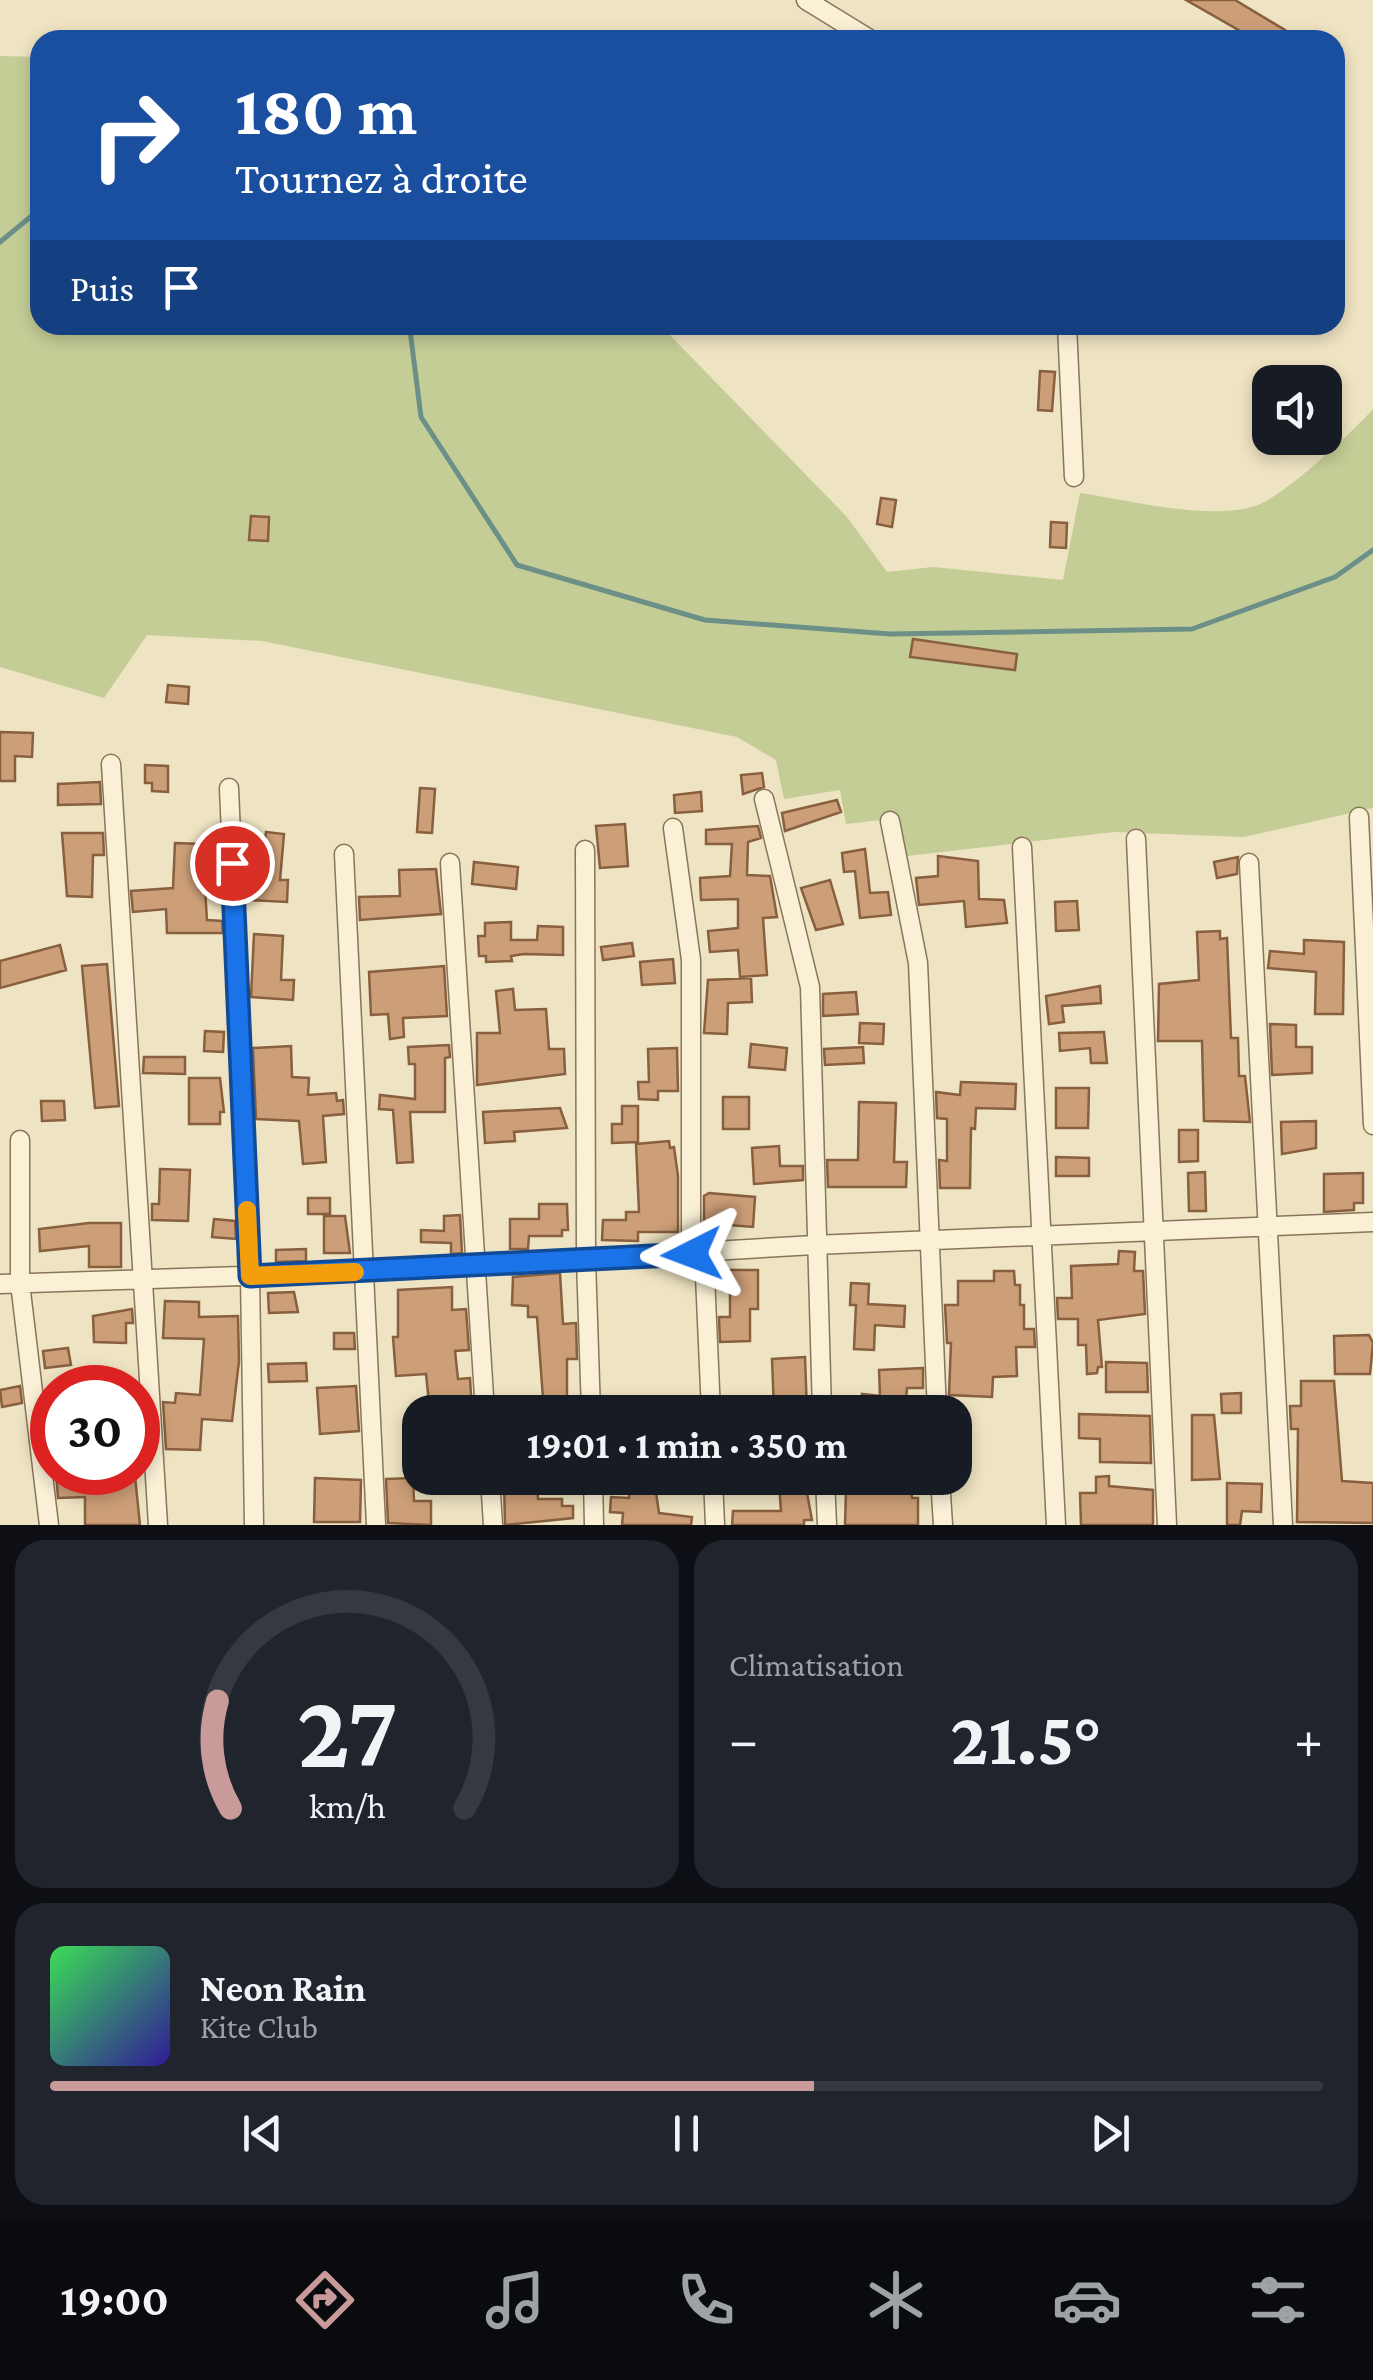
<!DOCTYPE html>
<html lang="fr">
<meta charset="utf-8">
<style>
body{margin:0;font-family:"Crimson Pro",serif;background:#20242c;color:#f1f3f6;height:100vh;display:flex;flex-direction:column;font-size:38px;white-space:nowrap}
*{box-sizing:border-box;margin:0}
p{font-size:32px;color:#9ea1a6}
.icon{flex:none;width:55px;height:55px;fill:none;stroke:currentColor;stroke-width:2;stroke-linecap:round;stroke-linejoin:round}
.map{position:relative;height:1525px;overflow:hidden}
.details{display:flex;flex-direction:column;gap:15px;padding:15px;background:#0d0f14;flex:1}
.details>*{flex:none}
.hud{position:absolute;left:30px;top:30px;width:1315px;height:305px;border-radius:30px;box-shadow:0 5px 15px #0003;background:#1a4fa0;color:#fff;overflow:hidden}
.fabs{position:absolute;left:1252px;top:365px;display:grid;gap:20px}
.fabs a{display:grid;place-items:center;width:90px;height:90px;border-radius:20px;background:#171b24;box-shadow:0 5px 15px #0003;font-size:50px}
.speed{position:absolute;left:30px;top:1365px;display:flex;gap:20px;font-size:50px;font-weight:700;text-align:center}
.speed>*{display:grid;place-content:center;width:130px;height:130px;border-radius:50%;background:#171b24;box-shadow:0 5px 15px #0003;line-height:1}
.speed .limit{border:15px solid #d22;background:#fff;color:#111}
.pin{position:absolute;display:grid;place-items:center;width:85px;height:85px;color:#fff;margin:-42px;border:5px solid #fff;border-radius:50%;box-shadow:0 2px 10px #0007}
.me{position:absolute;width:110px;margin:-55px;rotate:267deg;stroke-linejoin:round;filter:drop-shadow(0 0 8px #0008)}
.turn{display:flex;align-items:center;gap:35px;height:210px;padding:0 40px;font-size:45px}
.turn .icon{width:130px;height:130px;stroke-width:2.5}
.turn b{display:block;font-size:70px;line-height:85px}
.then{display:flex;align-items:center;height:95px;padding:0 40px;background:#0003;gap:20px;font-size:38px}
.big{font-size:75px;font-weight:700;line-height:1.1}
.details .card{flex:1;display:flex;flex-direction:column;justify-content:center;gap:15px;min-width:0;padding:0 35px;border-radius:30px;background:#20242c}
.details .dial{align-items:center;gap:0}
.dial svg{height:260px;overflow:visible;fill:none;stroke:#363941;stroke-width:7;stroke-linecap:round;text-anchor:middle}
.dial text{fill:#f1f3f6;stroke:none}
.song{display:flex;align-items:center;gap:30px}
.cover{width:120px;height:120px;border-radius:15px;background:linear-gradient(135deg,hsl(130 70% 55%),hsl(250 70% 35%))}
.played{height:10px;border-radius:5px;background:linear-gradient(90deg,#c99a9a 60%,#363941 60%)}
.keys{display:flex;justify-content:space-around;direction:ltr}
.heat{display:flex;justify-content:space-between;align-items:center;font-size:55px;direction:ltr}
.details .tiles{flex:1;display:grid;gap:15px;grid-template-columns:1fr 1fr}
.card:last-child{grid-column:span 2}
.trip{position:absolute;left:402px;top:1395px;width:570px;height:100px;border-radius:30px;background:#171b24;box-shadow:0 5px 15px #0003;font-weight:700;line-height:100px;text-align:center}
.tabs{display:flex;height:160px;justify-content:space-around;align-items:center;background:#090b0e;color:#9ea1a6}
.tabs .icon{width:70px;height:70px}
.tabs .selected{color:#c99a9a}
.tabs b{font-size:45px;color:#f1f3f6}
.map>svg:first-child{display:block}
.green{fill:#c4cd96}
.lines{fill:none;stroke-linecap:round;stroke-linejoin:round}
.stream{stroke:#6c8f88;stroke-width:5}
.building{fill:#cd9f78;stroke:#885f3f;stroke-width:2.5}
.minor-casing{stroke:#897559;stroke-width:21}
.minor{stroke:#f9f0d6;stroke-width:18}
.route-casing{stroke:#114b97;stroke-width:25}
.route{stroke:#1a73e8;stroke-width:18}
.slow{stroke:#f59e0b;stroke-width:18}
</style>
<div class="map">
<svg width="1373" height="1525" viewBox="0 0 1373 1525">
<rect width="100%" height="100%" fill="#eee3c2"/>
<path class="green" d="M0,56l40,1v268h620l187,192 40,55 46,-5 130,13 17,-87c48,7 129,28 175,13 27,-8 98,-74 118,-97v399l-129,29 -130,-5 -207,24 -8,-38 -53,6 -6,-34 -56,9 -8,-39 -39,-23 -475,-96 -115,-6 -43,63 -104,-31z"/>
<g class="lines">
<path class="stream" d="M0,242l40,-33
M405,325l5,5 11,87 96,148 188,55 185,14 302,-5 143,-52 38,-27"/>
</g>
<path class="building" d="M1186,0h49l50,30 -5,10h-24z
M1040,371l15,1 -3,39 -14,-1z
M881,498l15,2 -4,27 -15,-3z
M251,516l18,1 -1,24 -19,-1z
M1051,522l16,1 -1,25 -16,-1z
M913,639l104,15 -2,16 -105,-13z
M168,685l21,2 -1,17 -22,-2z
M0,732l33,1 -1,24 -17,-1v25h-15z
M145,765l23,1v26l-16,-1v-8h-7z
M762,773l2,14 -21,7 -2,-19z
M100,782l1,22 -43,1v-21z
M420,788l15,1 -3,44 -15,-1z
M701,792l1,19 -27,2 -1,-18z
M837,800l4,12 -56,19 -3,-18z
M625,824l3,42 -28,2 -4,-42z
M758,826l3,12 -13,4 -1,33 23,1 7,41 -14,1 4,57 -27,2 -2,-27 -28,2 -2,-21 30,-3v-29l-37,1 -1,-22 30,-2 2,-32h-26v-14z
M266,832l18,2 -4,46h8l-1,22 -39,-2 1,-22 12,1z
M62,833h41l1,22h-11l-1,42 -25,-1z
M175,843l28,1 -2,44h4l2,32 15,1 1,12h-56l-1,-24 -33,3 -2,-21 42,-3z
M865,849l5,44 18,-1 3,23 -31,3 -5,-47 -11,1 -2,-19z
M938,856l40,5 1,38 25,1 3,23 -41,4 -2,-26 -45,4 -3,-27 22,-2z
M1238,857l-1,17 -20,4 -3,-16z
M474,862l44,5 -2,22 -44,-5z
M436,869l5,45 -81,6 -1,-23 41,-1 -1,-26z
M830,880l13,44 -27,6 -15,-42z
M1077,901l2,29 -23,1 -1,-29z
M511,922v18h26l1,-14 25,1v28l-39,-1 -13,2 1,5 -26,1v-6h-7l-1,-20h7v-13z
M1220,931v8l7,-1 4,100h7l1,38h6l5,46 -46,-1 -2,-80h-44l1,-57 40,-4 -2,-48z
M254,934l29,2 -2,44h13l-1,20 -42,-3z
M1304,940l40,2 -1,72h-28l1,-42 -48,-4 2,-17 34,3z
M632,943l2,13 -31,4 -2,-13z
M60,945l6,25 -66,18v-27z
M673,959l2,24 -33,2 -2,-23z
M107,964l12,142 -24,2 -13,-142z
M444,966l3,50 -44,2 1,19 -14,2 -2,-25 -17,1 -2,-43z
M751,978l1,24 -24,1 -1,31 -23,-1 4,-53z
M1100,986l1,17 -39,3 2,16 -15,2 -3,-28z
M513,989l2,21 31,-1 3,40h15l1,25 -88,11v-52h23l-4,-42z
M856,992l2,22 -35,2v-22z
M860,1023l24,1 -1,20 -24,-1z
M1270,1024l26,1v22h16v26l-40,2z
M205,1031l19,1 -1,20 -19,-1z
M1104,1032l3,31h-16l-1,-15 -30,3 -1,-18z
M751,1044l36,4 -2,22 -36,-3z
M449,1045l1,12 -5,1v54h-35l3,50 -16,1 -4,-53 -14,-1 1,-14 35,4v-35h-6l-1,-17z
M291,1046l1,31 17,1 -1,17 28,-2 1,8 6,-1 1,14 -21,2 3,46 -23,2 -4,-43 -43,-2 -3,-71z
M863,1047l1,16 -39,2 -1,-16z
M677,1048l1,43h-20v9l-19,-1 -1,-17h11l-1,-33z
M144,1057h41v17l-42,-1z
M189,1078h31l4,34h-4v12h-31z
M961,1082l55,2 -1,25 -39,-1 -1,21 -4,-1 -1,60h-30l-1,-28 8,1v-42l-10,-1 -1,-26 24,3z
M1056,1088h33l-1,40h-32z
M723,1097h26v32h-26z
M41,1101h23l1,19 -23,1z
M859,1102l37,1 -2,59h13l-1,25h-78l-1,-27h31z
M622,1106h16v36l-26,1v-19h10z
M560,1108l7,20 -53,4 1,9 -30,2 -2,-31z
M1316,1121v27l-34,6 -1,-32z
M1179,1130h19v31l-19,1z
M669,1141l1,7 4,-1 4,29v56h-40v9l-36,-1 1,-20h23v-8h13l-3,-68z
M779,1146l1,20h23v14l-49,4 -2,-36z
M1056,1157l33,1v18h-33z
M160,1169l30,1 -2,51 -36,-1v-16h7z
M1205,1172l1,39h-17l-1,-38z
M1363,1173v30h-9v7l-30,2v-38z
M709,1193l46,4 -2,30 -49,-4v-27z
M308,1198h22v16h-22z
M539,1204h28l1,26h-6v6h-33l-1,13h-18v-30h29z
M460,1215l2,38 -11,1v-11l-30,-1v-12l23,1v-15z
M324,1216h21l5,37h-26z
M214,1219l21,2 1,18 -24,-2z
M89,1223h32v44h-32v-21l-49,5 -1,-22z
M306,1249v12l-30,1v-12z
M1119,1251l16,1 -1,19h9l2,43 -47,6 4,47h-4l-1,6 -10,1 -1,-29h-8v-26h-20l-1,-21h15l-1,-32 47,-2z
M722,1270h36v39h-8v32l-30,1 -1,-25h11v-27h-8z
M994,1271h20l1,14h5v20h4v24h10l1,18h-19l1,29 -24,1 -1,20 -43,-2 2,-52h-4l-2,-38h13v-24h36z
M560,1273l3,51 13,-1 1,36h-10v53h-23l-7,-95h-9v-11l-16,-1 1,-28z
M851,1283l18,1 -1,20 37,2 -1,21 -29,-2 -1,25 -20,-1 2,-44h-6z
M452,1287v23l14,-1 3,41 -14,1 3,28 12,-1 2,34h-42l-4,-38 -30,2 -3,-39h5v-47z
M294,1292l4,20 -29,1 -1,-20z
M165,1301l34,1v15l39,-1 1,45 -7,60 -30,-2 -2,31 -34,-1 -3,-47 12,1 1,-10 24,2 4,-56 -41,-1z
M132,1309l1,14h-7v20l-32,-1 -1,-26z
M334,1333h20l1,16h-21z
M1369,1335l4,8 -3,31h-35l-1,-38z
M68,1348l3,17 -26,3 -2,-17z
M805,1357l2,55h-33l-2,-53z
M1106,1362l41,1 1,29h-42z
M306,1363l1,18 -38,1 -1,-18z
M923,1368v20h-16l-2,24h-45l2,-18 18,2 -1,-26z
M1301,1381h33l8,100 31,2v40l-76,-1 1,-93h-7l-1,-23h11z
M20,1386l2,17 -20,4 -2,-17z
M356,1386l3,45 -39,3 -3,-46z
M1241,1393v20h-19l-1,-19z
M1079,1414l71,2 1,47 -51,-1v-23l-21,-1z
M1192,1415h22l6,64 -28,1z
M56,1472h37l1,8 41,-4 5,49h-55v-28l-27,1z
M1109,1476v10l44,4v35h-72l-1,-32h16v-16z
M315,1478l46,2 -1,42h-46z
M413,1478l1,23h17v24l-43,-2 -2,-44z
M630,1478h24l5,35 33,4 -1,8h-69l1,-12 -13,-1 1,-15 18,1z
M842,1478h69l1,20h6v27h-73l1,-34h-5z
M537,1481l1,18h24v7h11v12l-68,7 -1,-43z
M805,1482l7,38h-8v5h-72l1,-14h48l-2,-27z
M1227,1483l35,1 -1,28 -19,-1 -2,14h-13z"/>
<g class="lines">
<defs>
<path id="minor" d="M806,0l65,40
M1067,325l7,152
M111,764l47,761
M229,788l21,488 4,249
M764,799l46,188 12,425
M1359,817l14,308
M890,821l28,142 19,449
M673,828l18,132v294
M1136,839l31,686
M1022,847l34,678
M585,850l1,410 5,152
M344,854l32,671
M450,863l35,549
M1249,863l34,662
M20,1140v143l29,242
M704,1253l7,159
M0,1284l362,-12 452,-27 559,-23
M490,1478l3,47
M593,1478l1,47
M713,1478l2,47
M825,1478l2,47
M940,1478l3,47"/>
</defs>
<use href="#minor" class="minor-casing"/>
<use href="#minor" class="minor"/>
</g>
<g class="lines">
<defs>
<path id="route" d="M232,863l18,413 442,-22"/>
</defs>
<use href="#route" class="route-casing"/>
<use href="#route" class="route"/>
<path class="slow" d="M247,1210l3,66 105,-4"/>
</g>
</svg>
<div class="fabs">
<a><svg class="icon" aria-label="sound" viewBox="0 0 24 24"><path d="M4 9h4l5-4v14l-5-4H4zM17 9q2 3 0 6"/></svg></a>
</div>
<div class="speed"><div class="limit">30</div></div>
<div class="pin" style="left:232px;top:863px;background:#d93025"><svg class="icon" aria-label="arrive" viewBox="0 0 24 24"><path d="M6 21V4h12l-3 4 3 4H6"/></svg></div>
<svg class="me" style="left:692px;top:1254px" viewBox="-20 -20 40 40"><path d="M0-17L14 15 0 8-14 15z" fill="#1a73e8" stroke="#fff" stroke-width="4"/></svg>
<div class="trip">19:01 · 1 min · 350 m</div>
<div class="hud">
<div class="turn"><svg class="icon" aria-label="right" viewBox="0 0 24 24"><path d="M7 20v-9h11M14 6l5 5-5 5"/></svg><div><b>180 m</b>Tournez à droite</div></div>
<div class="then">Puis<svg class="icon" aria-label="arrive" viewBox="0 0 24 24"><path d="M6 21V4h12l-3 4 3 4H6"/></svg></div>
</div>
</div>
<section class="details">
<div class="tiles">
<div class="card dial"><svg viewBox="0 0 100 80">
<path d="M14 69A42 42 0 1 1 86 69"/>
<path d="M14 69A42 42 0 0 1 10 36" stroke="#c99a9a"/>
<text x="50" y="56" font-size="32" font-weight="700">27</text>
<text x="50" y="72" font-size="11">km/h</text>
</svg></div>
<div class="card"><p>Climatisation</p>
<div class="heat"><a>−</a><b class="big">21.5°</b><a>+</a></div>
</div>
<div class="card">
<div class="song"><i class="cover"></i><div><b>Neon Rain</b><p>Kite Club</p></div></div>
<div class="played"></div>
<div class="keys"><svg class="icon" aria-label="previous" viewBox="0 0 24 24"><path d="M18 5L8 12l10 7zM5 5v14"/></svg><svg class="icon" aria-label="pause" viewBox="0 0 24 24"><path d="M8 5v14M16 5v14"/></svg><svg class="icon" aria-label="next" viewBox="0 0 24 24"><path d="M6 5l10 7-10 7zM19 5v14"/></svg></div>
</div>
</div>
</section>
<nav class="tabs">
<b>19:00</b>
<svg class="icon selected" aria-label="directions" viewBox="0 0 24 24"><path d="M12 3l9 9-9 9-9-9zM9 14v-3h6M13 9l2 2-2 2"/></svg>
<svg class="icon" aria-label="music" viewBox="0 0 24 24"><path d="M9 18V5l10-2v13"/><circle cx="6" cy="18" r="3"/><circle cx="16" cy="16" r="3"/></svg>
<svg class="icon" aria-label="phone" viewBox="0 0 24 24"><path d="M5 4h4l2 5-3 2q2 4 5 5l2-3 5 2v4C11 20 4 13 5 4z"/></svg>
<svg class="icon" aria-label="climate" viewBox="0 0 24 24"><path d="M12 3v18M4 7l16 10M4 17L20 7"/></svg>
<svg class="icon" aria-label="car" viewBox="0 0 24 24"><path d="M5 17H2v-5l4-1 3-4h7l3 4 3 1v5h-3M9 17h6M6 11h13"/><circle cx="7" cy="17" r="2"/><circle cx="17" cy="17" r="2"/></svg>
<svg class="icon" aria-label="filters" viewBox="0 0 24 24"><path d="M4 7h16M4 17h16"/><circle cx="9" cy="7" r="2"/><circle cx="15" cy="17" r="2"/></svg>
</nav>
